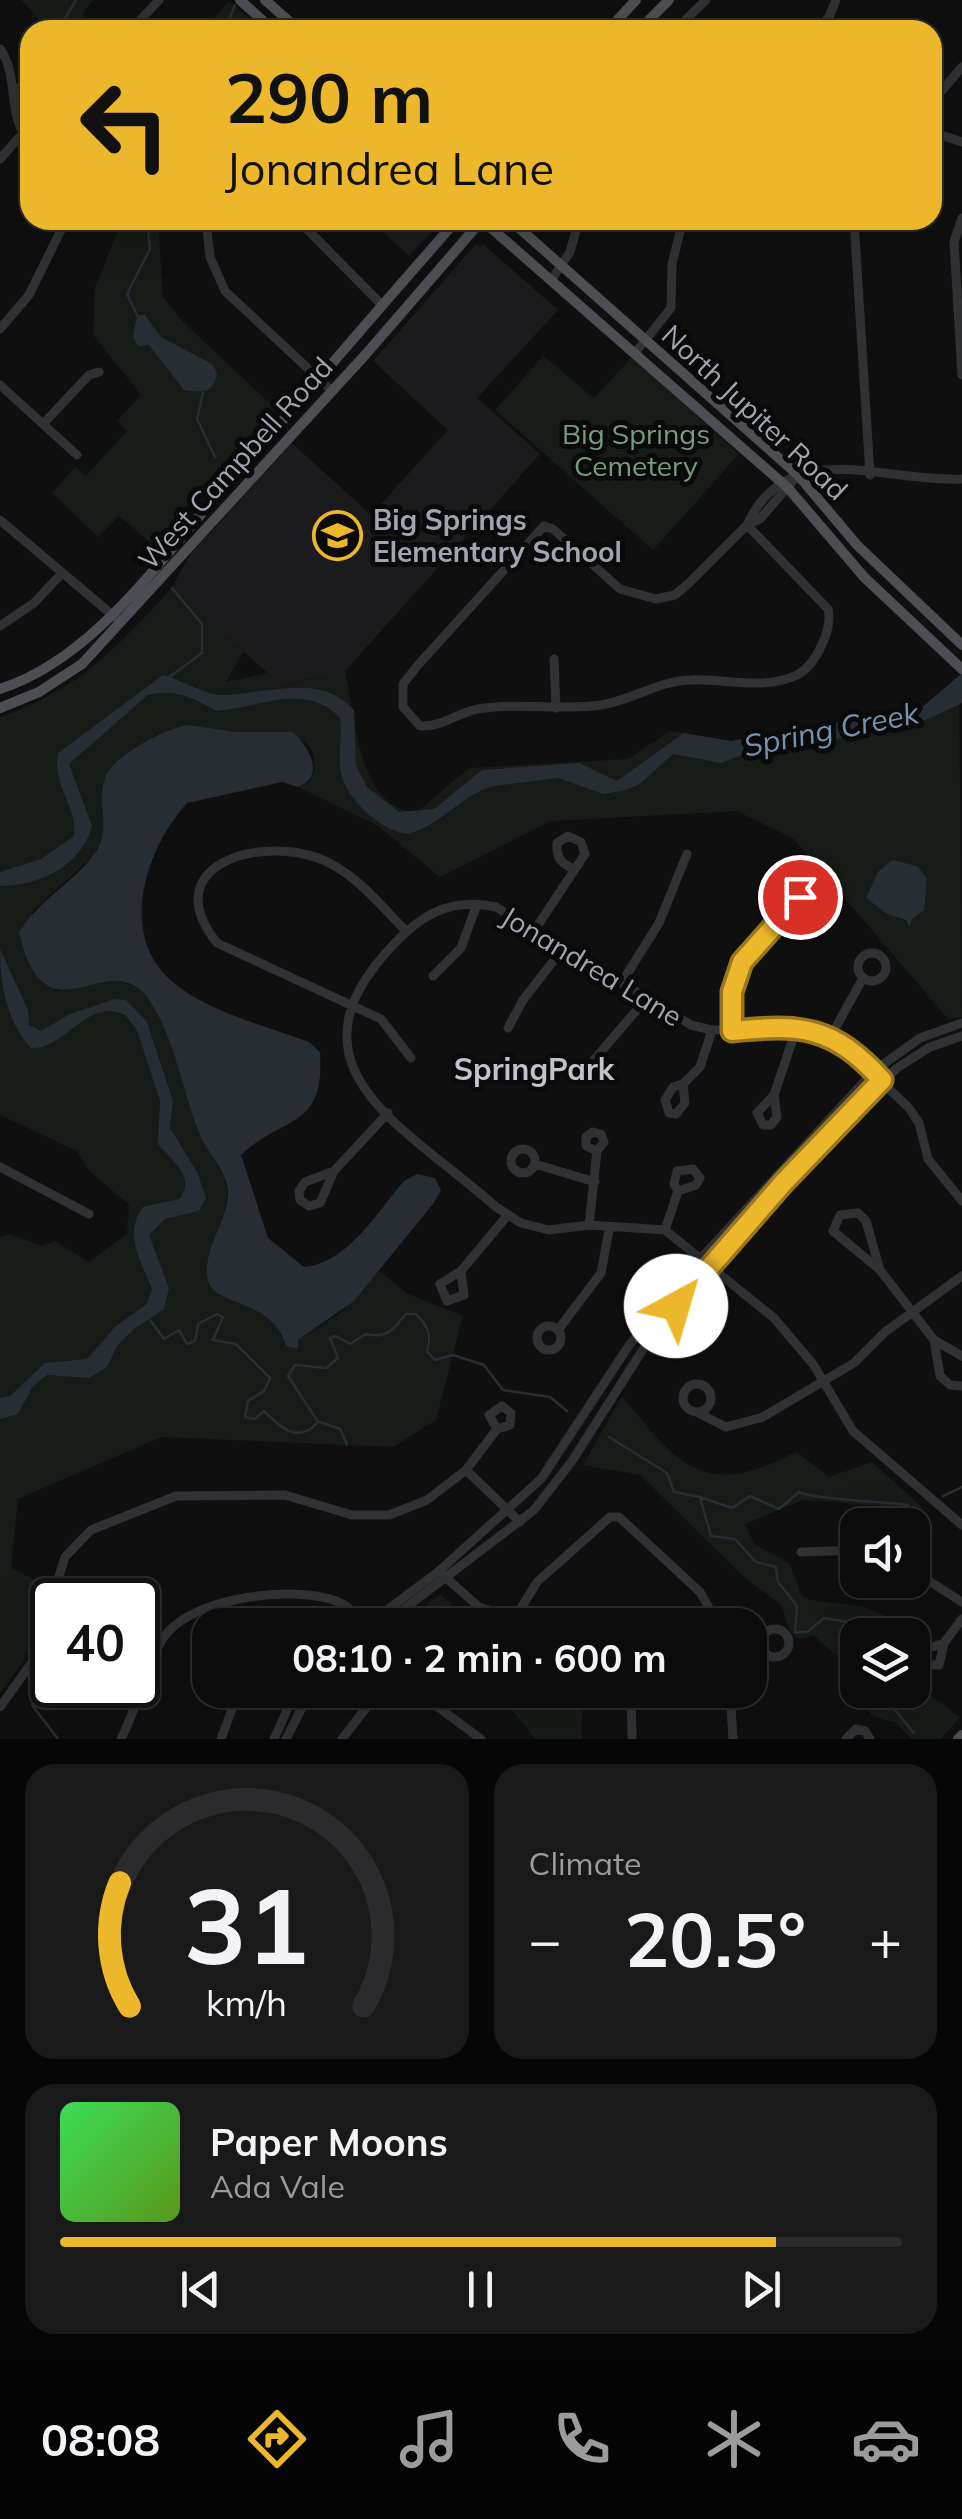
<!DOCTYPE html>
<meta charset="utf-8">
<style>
body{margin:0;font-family:Mulish,sans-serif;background:#19191a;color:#f1f3f6;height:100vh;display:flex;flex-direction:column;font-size:38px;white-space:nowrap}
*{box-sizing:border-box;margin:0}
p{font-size:32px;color:#9a9b9d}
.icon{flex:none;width:55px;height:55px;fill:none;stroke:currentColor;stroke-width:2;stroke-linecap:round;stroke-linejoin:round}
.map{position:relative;height:1739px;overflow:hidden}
.side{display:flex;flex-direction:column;gap:25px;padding:25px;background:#060607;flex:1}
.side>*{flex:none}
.guide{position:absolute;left:20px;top:20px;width:922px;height:210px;border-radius:30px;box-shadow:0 10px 40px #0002,0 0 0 2px #2b2b2d;background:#edb72b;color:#111;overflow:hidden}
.buttons{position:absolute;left:840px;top:1508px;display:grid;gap:20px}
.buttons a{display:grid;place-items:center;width:90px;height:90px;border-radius:20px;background:#0b0b0c;box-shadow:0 10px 40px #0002,0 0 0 2px #2b2b2d;font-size:50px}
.speed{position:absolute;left:30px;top:1578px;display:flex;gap:20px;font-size:50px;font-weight:700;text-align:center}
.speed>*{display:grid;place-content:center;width:130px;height:130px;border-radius:50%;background:#0b0b0c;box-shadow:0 10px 40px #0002,0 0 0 2px #2b2b2d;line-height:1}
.speed .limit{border:5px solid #111;border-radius:15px;background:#fff;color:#111}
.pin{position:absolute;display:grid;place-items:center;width:85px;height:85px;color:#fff;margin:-42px;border:5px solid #fff;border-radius:50%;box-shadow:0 2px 10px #0007}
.me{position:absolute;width:110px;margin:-55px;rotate:39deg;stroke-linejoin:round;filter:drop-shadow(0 0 8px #0008)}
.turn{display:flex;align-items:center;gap:35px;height:210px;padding:0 40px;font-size:45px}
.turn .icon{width:130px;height:130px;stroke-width:2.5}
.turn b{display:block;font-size:70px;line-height:85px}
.big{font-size:75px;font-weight:700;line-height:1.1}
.side .tile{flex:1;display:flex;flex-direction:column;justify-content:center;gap:15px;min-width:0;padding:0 35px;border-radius:30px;background:#19191a}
.side .dial{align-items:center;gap:0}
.dial svg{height:260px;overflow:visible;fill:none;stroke:#2b2b2d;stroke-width:7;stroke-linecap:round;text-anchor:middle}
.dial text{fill:#f1f3f6;stroke:none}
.song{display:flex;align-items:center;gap:30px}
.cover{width:120px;height:120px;border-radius:15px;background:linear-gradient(135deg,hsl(130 70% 55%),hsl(90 70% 35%))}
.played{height:10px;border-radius:5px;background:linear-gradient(90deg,#edb72b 85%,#2b2b2d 85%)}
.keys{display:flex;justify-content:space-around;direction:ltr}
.heat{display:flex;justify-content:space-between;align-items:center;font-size:55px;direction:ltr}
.side .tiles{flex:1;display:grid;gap:25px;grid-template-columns:1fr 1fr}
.tile:last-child{grid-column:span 2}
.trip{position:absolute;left:192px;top:1608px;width:575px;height:100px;border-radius:30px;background:#0b0b0c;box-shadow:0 10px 40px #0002,0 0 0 2px #2b2b2d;font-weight:700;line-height:100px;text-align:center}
.tabs{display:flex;height:160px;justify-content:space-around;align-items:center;background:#040405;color:#9a9b9d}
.tabs .icon{width:70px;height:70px}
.tabs .active{color:#edb72b}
.tabs b{font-size:45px;color:#f1f3f6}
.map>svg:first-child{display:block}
.built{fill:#1b1b1d}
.green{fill:#161b17}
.water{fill:#262d33}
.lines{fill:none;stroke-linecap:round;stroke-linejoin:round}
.stream{stroke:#262d33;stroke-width:2.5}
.minor{stroke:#303135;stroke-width:9}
.major{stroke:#4c4e54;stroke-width:10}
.route-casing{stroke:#9a771c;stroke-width:25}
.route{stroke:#edb72b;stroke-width:18}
.labels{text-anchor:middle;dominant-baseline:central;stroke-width:10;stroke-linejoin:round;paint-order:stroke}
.street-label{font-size:28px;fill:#a0a5b1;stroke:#0a0a0b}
.park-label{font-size:28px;fill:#779c7c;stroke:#0a0a0b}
.poi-label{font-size:28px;font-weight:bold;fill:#a0a5b1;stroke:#0a0a0b;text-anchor:start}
.water-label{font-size:30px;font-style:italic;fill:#7790ac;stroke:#0a0a0b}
.neighbourhood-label{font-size:30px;font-weight:bold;fill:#c1c4cd;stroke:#0a0a0b}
</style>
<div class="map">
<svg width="962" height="1739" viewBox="0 0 962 1739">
<rect width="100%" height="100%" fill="#0f0f10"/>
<path class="built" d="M370,220h73l-34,36z
M476,244l8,1 74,65 -81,88 63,56 -195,217 -64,14 -109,-97 18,-33 102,-112 79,72 77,-85 -75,-69z"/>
<path class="green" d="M21,0h72l-10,12 2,18h-36z
M229,1l19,16 -4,13h-41z
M122,220h36l5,77 19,24 94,88 -123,136 -34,-29 -21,21 -46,-44 23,-26 11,9 41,-45 -10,-10 24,-26 -48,-60 2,-47z
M543,356l51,42 38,-41 107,97 -86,96 -158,-140z
M172,588l72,63 -18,31 43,-9 13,12 63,-14c11,46 12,136 71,142l53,-45 159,-9 42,-28 61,10 161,-28 32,-8 35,-29 3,341 -14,2 -154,-180 -57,-28 -186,10 -111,56 -62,-51 -80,-39c7,-2 14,-7 16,-16 8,-46 -53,-38 -79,-39 -15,0 -31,-5 -46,-7l-84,53 -2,62 -12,18 -59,54 23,79c21,-3 56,-16 76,-7 39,18 55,114 70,151 7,19 25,35 26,56 2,29 -25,58 -19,89 5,25 65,20 78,66l12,2v-8l41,-26 40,-43 29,23 55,22 -27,104 -43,27 -232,-10 -143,62 -7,69 32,16 -19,76 -24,34v-457l10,-3 32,12 13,-5 34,21 38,-28 2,-30 -39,-32 -13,-21 -77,-36v-398c79,-27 117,-70 172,-129z
M622,1396c58,71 82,104 174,56l33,25 43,-15 52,47 -121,-9 -58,24 9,20 36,20 12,33c36,12 78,-1 100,38h-44v55h54l1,-26 1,20 46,33 -19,22h-30l-15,-16 -24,-7 -20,-31 -7,-22 -32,-28 -15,4 -9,-9 -8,-25 -37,-28 -104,-102 -57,-10z
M440,1594l34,31h-73z
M483,1690h94l6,7 -2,42h-46l-22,-28z"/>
<path class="water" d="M137,315h8l16,22 51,27 5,9c-3,21 -16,20 -33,17l-35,-45 -11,1 -5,-9z
M962,673v30l-51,24 -101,16 -34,-1 -55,21 -48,-9 -33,30 -17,7 -20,3 -44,-16 -65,8c-32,8 -52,39 -86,48 -26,-2 -62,-35 -67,-61 -3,-18 1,-37 -1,-55 -34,-37 -81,-10 -123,-7 -24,-13 -42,-23 -69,-16l-79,69 23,62c-11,41 -54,60 -92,60v-14l41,-13 33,-23c4,-30 -23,-52 -16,-83l105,-78c18,5 40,19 58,20 45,0 98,-24 133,15l2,55 11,22 32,25 35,-3 48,-39 97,-7 38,18 67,-48 47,8 161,-28 33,-8z
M189,725l46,7h58c16,15 33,44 5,55l-16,-5 -95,21c-41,45 -71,133 -13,180 37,30 90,42 135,59l11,10c5,78 -35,62 -79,103l27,83 36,29c44,-4 73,-55 100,-86l13,-7 18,4 6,12 -8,14 -79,97 -56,39v9l-12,-3c-13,-47 -72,-40 -78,-65 -7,-31 20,-59 20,-89 -1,-21 -19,-37 -27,-55 -19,-44 -24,-94 -51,-136 -41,-61 -104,49 -131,-69 20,-32 54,-49 76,-79 17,-24 1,-50 10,-75 7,-22 63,-51 84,-53z
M892,860l25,6 10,12 -3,32 -12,9 -2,8 -4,-7 -19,-6 -21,-16 12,-26z
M0,949l28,61 1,15 12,6 29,-17 45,-15 11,1 21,22 26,79 -3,27 27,44 9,26 -7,13 -34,8 -16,16 20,53 -5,21 -30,20 -17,17 -10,21 -18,11 -42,-3 -14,11 -15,28 -18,5v-21l10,-2 35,-33 42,-4 29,-33 31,-22 5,-15c-11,-29 -29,-54 -9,-82l36,-8c18,-21 -7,-38 -21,-55l2,-43 -23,-71 -12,-15c-37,-19 -61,36 -94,33 -24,-25 -31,-64 -31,-99z"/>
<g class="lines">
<path class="stream" d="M67,30l-5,-7 14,-23
M225,30l10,-25
M137,315l-10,-21 23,-45 -3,-29
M203,393l-6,26 18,38
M168,678l34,-25v-29l-30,-36
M150,1320l14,19 15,-9 8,14 8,-3 3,-17 19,-10 6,3 -10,23 23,4 34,34 -6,13 -16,10 -3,16 10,2 9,-8c16,16 34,34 54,11l-30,-46 7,-11 31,3 12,-10 -8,-20 6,-2 14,8 16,-10c21,5 27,-4 40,-20h10c12,12 16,20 11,37l8,9 18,-5 31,10 19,25 47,7 17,14
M320,1422l20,7 7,16
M609,1437l58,36 7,19 26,5 11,39 24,3 21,23 20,5 2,15 19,24 -2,26h12l17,-14 34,6 14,11
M943,1496l19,-9
M700,1497l32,11 18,-12 29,13 20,-17c12,7 87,10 109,13
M866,1690l2,6 26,13 20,24
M32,1705l26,34"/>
<path class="minor" d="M131,30l28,-30
M675,30l31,-30
M817,30l12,-13 7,-17
M0,49c20,27 6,68 30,93
M13,89l17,-3
M932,102l30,-35
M932,132l30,10
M0,159l22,-25
M962,218l-8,24 8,133
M206,220l4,37 15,34 105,98
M298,220l84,85
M854,220l16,255
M552,279l18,-27 9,-32
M0,329l29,-34 37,-75
M635,353l36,-45 1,-44 11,-44
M0,385l77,70
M43,424l46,-49 10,-3
M0,520l116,98
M747,525l81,84c5,20 -12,56 -31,66 -33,16 -72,3 -107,5 -32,1 -57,20 -89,25 -40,6 -83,-3 -123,4 -21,4 -35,18 -58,17l-17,-19v-23l15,-19 126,-139 9,3 67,60 36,10 19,-4 14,-12 58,-58 13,-6 38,-44
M747,525c41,-91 138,-42 215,-46
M0,626l34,-23 28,-30
M554,659l2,49
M791,880l11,10 -6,13 -12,8 -9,-18 5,-11z
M536,928l49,-74 -4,-12 -13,-6 -11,7c-1,13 3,20 15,25
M406,931c-26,-26 -52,-60 -88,-73 -61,-22 -162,8 -101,85l164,76 30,39
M858 967a14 14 0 1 1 28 0a14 14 0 1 1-28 0Z
M433,976l28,-28 16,-44
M622,982l37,-59 28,-69
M508,1028l15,-28 42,-54
M732,1031c-8,-52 20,-83 52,-120
M831,1036l32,-58
M593,1061l54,-63
M683,1084l2,19 -9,11 -7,-1 -4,-13 8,-13z
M683,1084l17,-17 12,-37
M774,1095l-17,18 6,12h8l6,-8 -3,-22 23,-68
M511 1161a12 12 0 1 1 24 0a12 12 0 1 1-24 0Z
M535,1164l60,18
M0,1167l89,47
M334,1171l-29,11 -6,9 1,9 9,6 11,-3 14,-32 54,-58
M962,1201l-34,-42 -9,-36 -10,-15 -70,-67 -42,-14 -85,3 -21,-5 -195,-118c-44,-10 -74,7 -103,38 -117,123 15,183 103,262l25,16 28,7 40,-5 76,5 109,88 39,46 40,67 109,94
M589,1225l8,-74 7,-9 -3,-8 -8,-2 -7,5v9l11,5
M665,1230l13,-39 -4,-7 3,-13 16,-2 7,9 -4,7 -18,6
M880,1270l-14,-49 -8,-8 -18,2 -7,16 47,39 54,70
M461,1271l3,24 -17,6 -7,-17z
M461,1271l46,-55
M537 1338a12 12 0 1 1 24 0a12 12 0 1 1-24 0Z
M558,1330l43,-57 8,-43
M962,1356l-28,-16 6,36 10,9 12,1
M683 1398a14 14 0 1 1 28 0a14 14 0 1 1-28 0Z
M700,1414l26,13 37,-10 91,-54 31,-31 77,-56
M466,1470l54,52
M801,1552l57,-2
M912,1570l50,32
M444,1576l35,31 61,18
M515,1618l22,-36 73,-65h9l81,75 19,33
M367,1625l72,-54 102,-92 89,-135 72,-87 172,-186 46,-33 42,-15
M383,1625l151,-115 38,-49 82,-129 130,-151 113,-113 33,-21 32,-11
M761 1643a14 14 0 1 1 28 0a14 14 0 1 1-28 0Z
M944,1643l-24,8 3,14h16l5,-22 18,-24
M415,1690l66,49
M631,1690l1,49
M730,1690l3,49
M0,1707l33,-46 32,-104 26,-27 85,-34 109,-1 67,20h37l38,-15 39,-30 31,-41 13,-4 1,-12 -9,-7 -13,9 8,14
M121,1739c16,-30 28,-84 46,-106 30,-36 127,-48 169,-32 13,5 21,14 30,24
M221,1739l18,-49
M274,1739l22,-49
M286,1739l25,-49
M342,1739l38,-49
M846,1739l10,-10 9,2 5,8"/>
<path class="major" d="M240,0l33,30
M265,0l34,30
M608,30l28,-30
M639,30l30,-30
M482,220l306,268 76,89 98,92
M510,220l288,255 59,70 105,100
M0,689c93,-30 158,-127 220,-197 80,-90 157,-182 237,-272
M0,708l39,-16 43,-28 284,-310 116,-134
M958,1739l4,-4"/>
</g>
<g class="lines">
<defs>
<path id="route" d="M676,1306l108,-124 98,-102c-49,-54 -80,-56 -150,-49v-39l10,-30 58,-65"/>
</defs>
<use href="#route" class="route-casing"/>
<use href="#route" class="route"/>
</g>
<defs>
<symbol id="school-ring" viewBox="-11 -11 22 22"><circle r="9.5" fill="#0a0a0b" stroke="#edb72b" stroke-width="1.5"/><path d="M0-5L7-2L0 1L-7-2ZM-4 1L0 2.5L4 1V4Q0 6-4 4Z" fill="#edb72b"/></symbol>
</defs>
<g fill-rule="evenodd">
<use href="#school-ring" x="310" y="508" width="55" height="55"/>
</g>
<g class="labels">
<g class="street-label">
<text transform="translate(755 412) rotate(43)">North Jupiter Road</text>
<text transform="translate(235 463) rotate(-48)">West Campbell Road</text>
<text transform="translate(592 966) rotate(31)">Jonandrea Lane</text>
</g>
<g class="park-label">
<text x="636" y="433">Big Springs<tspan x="636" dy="32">Cemetery</tspan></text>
</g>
<g class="poi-label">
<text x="373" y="519">Big Springs<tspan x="373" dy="32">Elementary School</tspan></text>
</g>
<g class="water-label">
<text transform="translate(831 729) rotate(-11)">Spring Creek</text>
</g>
<g class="neighbourhood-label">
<text x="534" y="1069">SpringPark</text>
</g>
</g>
</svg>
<div class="buttons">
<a><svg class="icon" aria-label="sound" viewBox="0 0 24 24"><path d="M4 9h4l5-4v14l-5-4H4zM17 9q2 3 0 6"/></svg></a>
<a><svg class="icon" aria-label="layers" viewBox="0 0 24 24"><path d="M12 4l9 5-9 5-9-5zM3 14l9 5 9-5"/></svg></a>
</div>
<div class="speed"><div class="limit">40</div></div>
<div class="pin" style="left:800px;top:897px;background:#d93025"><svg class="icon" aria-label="arrive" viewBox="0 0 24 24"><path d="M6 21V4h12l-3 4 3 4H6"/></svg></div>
<svg class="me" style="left:676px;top:1306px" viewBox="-20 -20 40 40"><circle r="19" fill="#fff"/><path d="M0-13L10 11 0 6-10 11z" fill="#edb72b"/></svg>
<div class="trip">08:10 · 2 min · 600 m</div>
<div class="guide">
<div class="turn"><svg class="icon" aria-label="left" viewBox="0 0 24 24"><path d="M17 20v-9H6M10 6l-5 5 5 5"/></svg><div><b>290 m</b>Jonandrea Lane</div></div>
</div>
</div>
<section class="side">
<div class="tiles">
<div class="tile dial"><svg viewBox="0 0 100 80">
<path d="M14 69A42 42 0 1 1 86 69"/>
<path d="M14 69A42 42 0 0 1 11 31" stroke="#edb72b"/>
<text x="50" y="56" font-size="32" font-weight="700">31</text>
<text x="50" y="72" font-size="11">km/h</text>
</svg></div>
<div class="tile"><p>Climate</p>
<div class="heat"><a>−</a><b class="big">20.5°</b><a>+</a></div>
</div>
<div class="tile">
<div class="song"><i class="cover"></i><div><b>Paper Moons</b><p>Ada Vale</p></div></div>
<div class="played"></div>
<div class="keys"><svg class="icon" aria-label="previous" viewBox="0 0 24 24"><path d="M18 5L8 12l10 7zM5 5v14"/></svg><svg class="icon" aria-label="pause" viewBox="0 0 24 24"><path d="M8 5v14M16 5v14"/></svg><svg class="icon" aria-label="next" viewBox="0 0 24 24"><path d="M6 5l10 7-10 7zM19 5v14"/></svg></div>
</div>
</div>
</section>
<nav class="tabs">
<b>08:08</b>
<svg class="icon active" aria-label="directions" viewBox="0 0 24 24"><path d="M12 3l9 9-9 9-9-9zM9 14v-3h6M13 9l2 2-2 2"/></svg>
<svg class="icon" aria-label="music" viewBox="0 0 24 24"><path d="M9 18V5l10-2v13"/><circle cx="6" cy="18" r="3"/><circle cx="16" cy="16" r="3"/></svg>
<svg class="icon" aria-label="phone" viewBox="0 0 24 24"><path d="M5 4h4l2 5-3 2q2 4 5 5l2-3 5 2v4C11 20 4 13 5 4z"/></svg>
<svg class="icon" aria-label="climate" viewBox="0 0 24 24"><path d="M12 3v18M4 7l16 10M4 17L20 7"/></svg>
<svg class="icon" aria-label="car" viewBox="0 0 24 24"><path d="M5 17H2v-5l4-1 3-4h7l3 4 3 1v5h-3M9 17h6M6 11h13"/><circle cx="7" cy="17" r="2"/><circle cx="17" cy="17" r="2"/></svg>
</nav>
